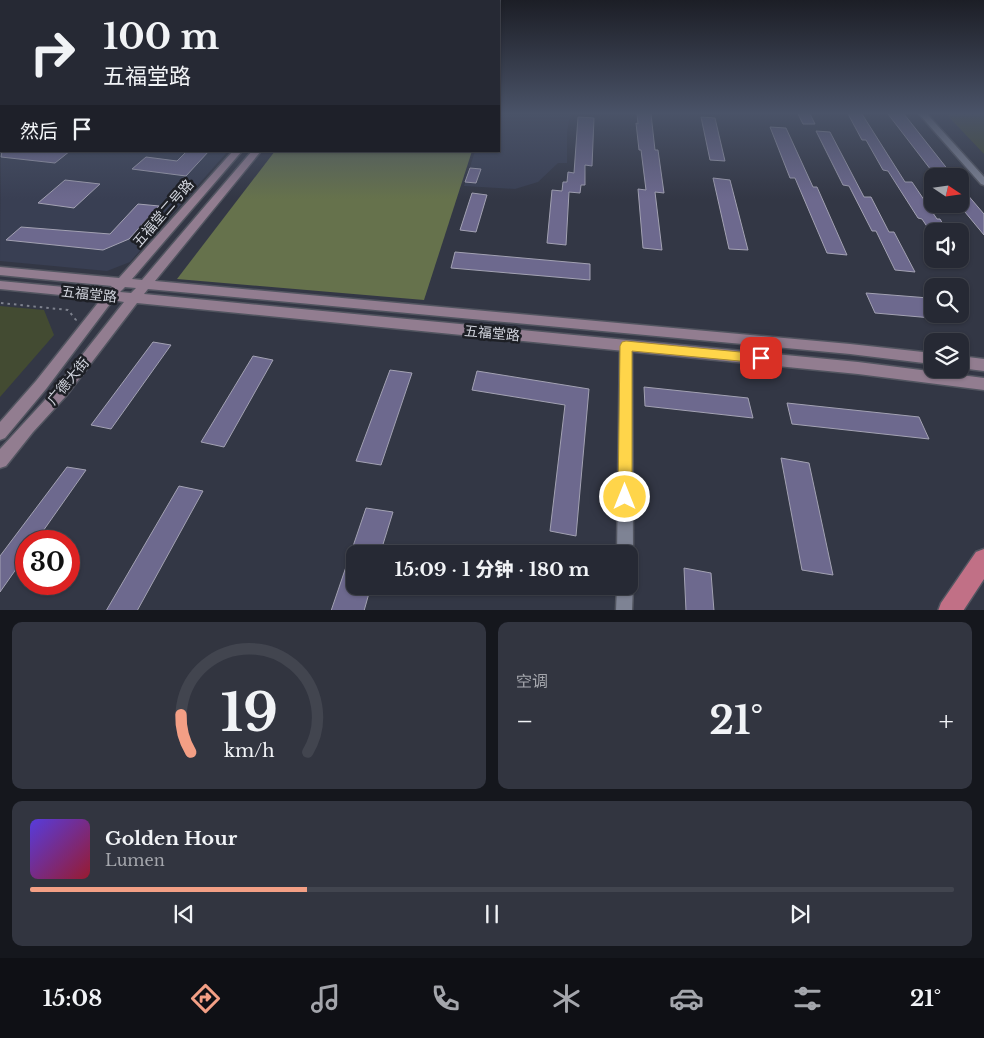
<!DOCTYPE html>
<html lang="zh">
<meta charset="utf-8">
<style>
body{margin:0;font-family:"Libre Baskerville","Noto Sans SC",serif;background:#323540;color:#f1f3f6;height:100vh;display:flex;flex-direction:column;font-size:19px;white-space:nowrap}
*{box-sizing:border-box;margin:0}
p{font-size:16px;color:#a4a6ac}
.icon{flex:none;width:28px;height:28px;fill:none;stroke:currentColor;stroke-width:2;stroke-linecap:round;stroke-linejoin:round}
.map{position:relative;height:610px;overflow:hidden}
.sheet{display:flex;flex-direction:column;gap:12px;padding:12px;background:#15171d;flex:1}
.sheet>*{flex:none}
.hud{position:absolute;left:0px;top:0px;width:500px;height:152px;box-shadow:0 1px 4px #0004,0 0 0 1px #42454f;background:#262934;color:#f1f3f6;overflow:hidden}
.needle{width:32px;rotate:103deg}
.tools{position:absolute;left:924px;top:168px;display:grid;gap:10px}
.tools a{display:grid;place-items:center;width:45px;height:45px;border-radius:10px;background:#262934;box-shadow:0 1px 4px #0004,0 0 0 1px #42454f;font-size:25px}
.speed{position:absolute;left:15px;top:530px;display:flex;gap:10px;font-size:25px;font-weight:700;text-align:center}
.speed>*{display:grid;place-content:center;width:65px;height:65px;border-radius:50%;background:#262934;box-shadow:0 1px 4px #0004,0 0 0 1px #42454f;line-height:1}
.speed .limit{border:8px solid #d22;background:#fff;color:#111}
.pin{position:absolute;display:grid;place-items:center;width:42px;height:42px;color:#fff;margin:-21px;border-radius:10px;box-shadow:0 2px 8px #0006}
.me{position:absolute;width:55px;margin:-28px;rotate:0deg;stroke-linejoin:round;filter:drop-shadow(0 0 4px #0008)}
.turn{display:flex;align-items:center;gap:18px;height:105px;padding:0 20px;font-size:22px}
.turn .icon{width:65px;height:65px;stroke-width:2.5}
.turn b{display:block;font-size:35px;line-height:42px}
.then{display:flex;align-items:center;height:48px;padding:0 20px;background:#0003;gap:10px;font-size:19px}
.big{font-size:38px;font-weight:800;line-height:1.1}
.sheet .tile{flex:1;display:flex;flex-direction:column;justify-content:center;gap:8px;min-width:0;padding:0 18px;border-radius:10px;background:#323540}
.sheet .dial{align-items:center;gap:0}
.dial svg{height:130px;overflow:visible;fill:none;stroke:#42454f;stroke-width:7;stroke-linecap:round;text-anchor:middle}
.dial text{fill:#f1f3f6;stroke:none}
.song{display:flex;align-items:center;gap:15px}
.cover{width:60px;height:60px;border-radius:8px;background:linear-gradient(135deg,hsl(250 70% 55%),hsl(350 70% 35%))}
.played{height:5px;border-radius:2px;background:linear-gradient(90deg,#f39f85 30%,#42454f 30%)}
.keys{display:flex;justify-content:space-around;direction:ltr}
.heat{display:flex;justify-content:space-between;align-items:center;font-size:28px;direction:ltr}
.sheet .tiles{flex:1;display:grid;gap:12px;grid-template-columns:1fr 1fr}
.tile:last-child{grid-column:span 2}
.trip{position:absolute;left:346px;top:545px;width:292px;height:50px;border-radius:10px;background:#262934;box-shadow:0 1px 4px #0004,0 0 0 1px #42454f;font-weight:800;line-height:50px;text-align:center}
.menu{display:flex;height:80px;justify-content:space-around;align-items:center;background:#0f1015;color:#a4a6ac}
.menu .icon{width:35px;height:35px}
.menu .on{color:#f39f85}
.menu b{font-size:22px;color:#f1f3f6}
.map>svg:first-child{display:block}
.built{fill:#393f53}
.green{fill:#434b32}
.forest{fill:#66724c}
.building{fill:#6d698e;stroke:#a3a2b3}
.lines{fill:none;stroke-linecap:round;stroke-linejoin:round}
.street-casing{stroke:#525560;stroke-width:3}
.secondary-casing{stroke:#525560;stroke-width:3}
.highway-casing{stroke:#525560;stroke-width:3}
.path{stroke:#7d818d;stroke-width:2;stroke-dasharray:2.5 4;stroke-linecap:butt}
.street{fill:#7e8394;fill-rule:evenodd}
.secondary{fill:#927d90;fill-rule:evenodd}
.highway{fill:#c17086;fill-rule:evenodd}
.route{fill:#ffd54a;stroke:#a68a30}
.labels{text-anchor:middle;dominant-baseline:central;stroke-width:5;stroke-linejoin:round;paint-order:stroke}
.street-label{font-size:14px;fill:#d1d4dd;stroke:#1d1f25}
</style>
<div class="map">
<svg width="984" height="611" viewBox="0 0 984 611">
<rect width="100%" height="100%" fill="#333745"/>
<path class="built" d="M1,114v37h227l-98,111 -23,9 -107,-10z
M499,114h76l-5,2 -3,16v31h-9l-20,19 -23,7 -51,-3 11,-35h24z"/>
<path class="green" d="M946,114h38v40z
M0,306l44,4 10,25 -54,62z"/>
<path class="forest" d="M275,151h197l-48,149 -247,-21z"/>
<path class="building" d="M637,114h14l4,36h3l6,43 -9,-1 7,58 -19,-2 -5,-59 8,1 -5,-40h-2l-3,-27 2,1z
M798,114h12l5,10h-12z
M848,114h14l43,68h7l25,37h3l7,12h-17l-8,-12 -4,-1 -30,-47 -5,-1 -17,-30h-4z
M888,114h16l45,57 -18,-1z
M578,117l16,1 -2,48 -7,-1v20h-4l-1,8 -11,-1 -3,53 -19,-2 5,-53 10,1 1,-9h4l1,-10 6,1z
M701,117l14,1 10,43 -15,-1z
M770,127l16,1 27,59h4l30,68 -20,-2 -32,-75h-5z
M816,131l14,1 34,65h7l18,35h5l21,40 -20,-2 -19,-39h-4l-23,-45 -6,-1z
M2,151h68l-15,12 -54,-6z
M187,151h22l-23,25 -54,-7 14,-12 31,4z
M470,168l11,1 -5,14 -11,-1z
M713,178l17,2 18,70 -19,-1z
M65,180l35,4 -26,24 -36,-5z
M960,186l24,28v21l-24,-29z
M472,193l15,2 -11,37 -16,-2z
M138,204l21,2 -30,33 -26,11 -97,-10 15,-13 89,7z
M455,252l135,12v16l-139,-12z
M866,293l63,5 3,8v12l-57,-5z
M153,342l18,3 -60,84 -20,-4z
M253,356l20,4 -49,87 -23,-5z
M390,370l22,3 -31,92 -25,-4z
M477,371l112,18 -13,147 -26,-5 15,-126 -93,-15z
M644,387l104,11 5,20 -108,-12z
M787,403l132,14 10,22 -137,-15z
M781,458l28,5 24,112 -31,-5z
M67,467l19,3 -50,71h-10v14l-26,37v-36z
M179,486l24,5 -66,120h-31z
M366,508l27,4 -13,42h-25v32h16l-7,25h-33z
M684,568l27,5 3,38h-28z"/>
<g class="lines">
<defs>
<path id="street" d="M919,114h8l57,63v8l-3,-1z
M626,341l4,2 2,3 1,208 -3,6v-6h-13l3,-208 2,-3z
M630,580l3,6 -1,25h-16l1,-25h13z"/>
<path id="secondary" d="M233,151h9l-110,128 10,1 110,-129h9l-106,130 695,63 82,9v11l-82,-10 -702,-65 -4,5 714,68 126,16v12l-126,-16 -721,-71 -71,93 -33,36 -27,34 -6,2v-19l56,-61 68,-86 -11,-2 -67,89 -41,49 -5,2v-18l36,-41 65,-82 -101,-10v-8l107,10 5,-5 -112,-11v-8l119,11zM125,287l11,1 -5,5 -11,-1z
M960,356l24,3v12l-24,-3z"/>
<path id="highway" d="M984,549v30l-21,32h-25l3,-8 35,-51z"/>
</defs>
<use href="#street" class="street-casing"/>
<use href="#secondary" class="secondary-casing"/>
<use href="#highway" class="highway-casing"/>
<path class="path" d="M1,303l67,7 8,10 -1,3"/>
<use href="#street" class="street"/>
<use href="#secondary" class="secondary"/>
<use href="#highway" class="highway"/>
</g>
<linearGradient id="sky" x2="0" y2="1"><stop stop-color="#1c1e26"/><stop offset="0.57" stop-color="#4a5368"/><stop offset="1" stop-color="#4a5368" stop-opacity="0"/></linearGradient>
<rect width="984" height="199" fill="url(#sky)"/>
<path class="route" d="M626,341l135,13 4,1 2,3 -2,4 -4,1 -129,-12v146l-2,5 -5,2 -5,-2 -2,-5 2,-151 2,-4z"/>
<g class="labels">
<g class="street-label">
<text transform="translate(163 213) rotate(-49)">五福堂二号路</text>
<text transform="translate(89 294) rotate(6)">五福堂路</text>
<text transform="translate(492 333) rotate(5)">五福堂路</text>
<text transform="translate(68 381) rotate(-50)">广德大街</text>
</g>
</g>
</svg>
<div class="tools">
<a><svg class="needle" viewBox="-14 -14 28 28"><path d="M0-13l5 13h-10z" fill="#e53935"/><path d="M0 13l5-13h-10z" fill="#a4a6ac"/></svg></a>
<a><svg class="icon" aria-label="sound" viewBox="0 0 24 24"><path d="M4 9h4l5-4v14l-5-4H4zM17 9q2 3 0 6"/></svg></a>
<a><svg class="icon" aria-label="search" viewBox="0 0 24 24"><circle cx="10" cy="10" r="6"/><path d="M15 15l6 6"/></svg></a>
<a><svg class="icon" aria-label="layers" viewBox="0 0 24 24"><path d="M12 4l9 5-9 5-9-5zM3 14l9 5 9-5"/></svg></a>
</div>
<div class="speed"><div class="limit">30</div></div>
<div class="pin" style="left:761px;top:358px;background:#d93025"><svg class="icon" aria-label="arrive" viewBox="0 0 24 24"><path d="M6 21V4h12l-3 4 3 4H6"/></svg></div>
<svg class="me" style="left:625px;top:497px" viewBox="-20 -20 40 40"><circle r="17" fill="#ffd54a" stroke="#fff" stroke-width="3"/><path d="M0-11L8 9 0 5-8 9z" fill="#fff"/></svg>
<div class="trip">15:09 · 1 分钟 · 180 m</div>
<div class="hud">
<div class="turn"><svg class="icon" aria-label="right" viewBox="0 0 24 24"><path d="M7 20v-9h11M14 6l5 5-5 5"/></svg><div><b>100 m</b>五福堂路</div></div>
<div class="then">然后<svg class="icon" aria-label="arrive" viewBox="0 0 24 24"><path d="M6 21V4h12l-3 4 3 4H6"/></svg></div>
</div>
</div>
<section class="sheet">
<div class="tiles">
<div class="tile dial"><svg viewBox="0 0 100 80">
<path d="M14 69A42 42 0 1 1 86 69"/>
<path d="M14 69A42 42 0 0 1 8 46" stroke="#f39f85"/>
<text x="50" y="56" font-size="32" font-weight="700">19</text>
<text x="50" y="72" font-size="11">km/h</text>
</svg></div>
<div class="tile"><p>空调</p>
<div class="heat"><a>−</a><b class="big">21°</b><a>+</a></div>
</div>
<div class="tile">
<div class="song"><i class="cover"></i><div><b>Golden Hour</b><p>Lumen</p></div></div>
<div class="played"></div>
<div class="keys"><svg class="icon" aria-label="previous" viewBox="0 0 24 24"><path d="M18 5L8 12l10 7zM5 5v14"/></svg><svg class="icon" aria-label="pause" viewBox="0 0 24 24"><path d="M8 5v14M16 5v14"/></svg><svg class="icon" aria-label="next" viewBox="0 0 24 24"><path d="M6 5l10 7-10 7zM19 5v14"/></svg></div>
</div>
</div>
</section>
<nav class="menu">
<b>15:08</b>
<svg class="icon on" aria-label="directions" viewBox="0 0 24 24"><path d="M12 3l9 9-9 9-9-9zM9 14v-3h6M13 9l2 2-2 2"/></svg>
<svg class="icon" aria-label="music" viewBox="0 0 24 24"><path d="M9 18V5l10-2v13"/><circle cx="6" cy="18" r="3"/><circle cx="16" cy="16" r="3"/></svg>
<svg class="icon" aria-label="phone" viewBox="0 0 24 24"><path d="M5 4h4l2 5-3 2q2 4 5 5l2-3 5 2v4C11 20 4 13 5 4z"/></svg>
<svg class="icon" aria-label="climate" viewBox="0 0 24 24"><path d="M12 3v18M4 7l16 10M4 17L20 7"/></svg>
<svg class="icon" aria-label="car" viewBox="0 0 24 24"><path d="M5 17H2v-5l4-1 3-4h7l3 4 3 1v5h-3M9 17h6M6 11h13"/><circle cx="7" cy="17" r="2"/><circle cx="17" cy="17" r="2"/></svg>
<svg class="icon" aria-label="filters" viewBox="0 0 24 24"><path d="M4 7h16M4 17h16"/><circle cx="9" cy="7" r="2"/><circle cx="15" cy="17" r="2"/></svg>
<b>21°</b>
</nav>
